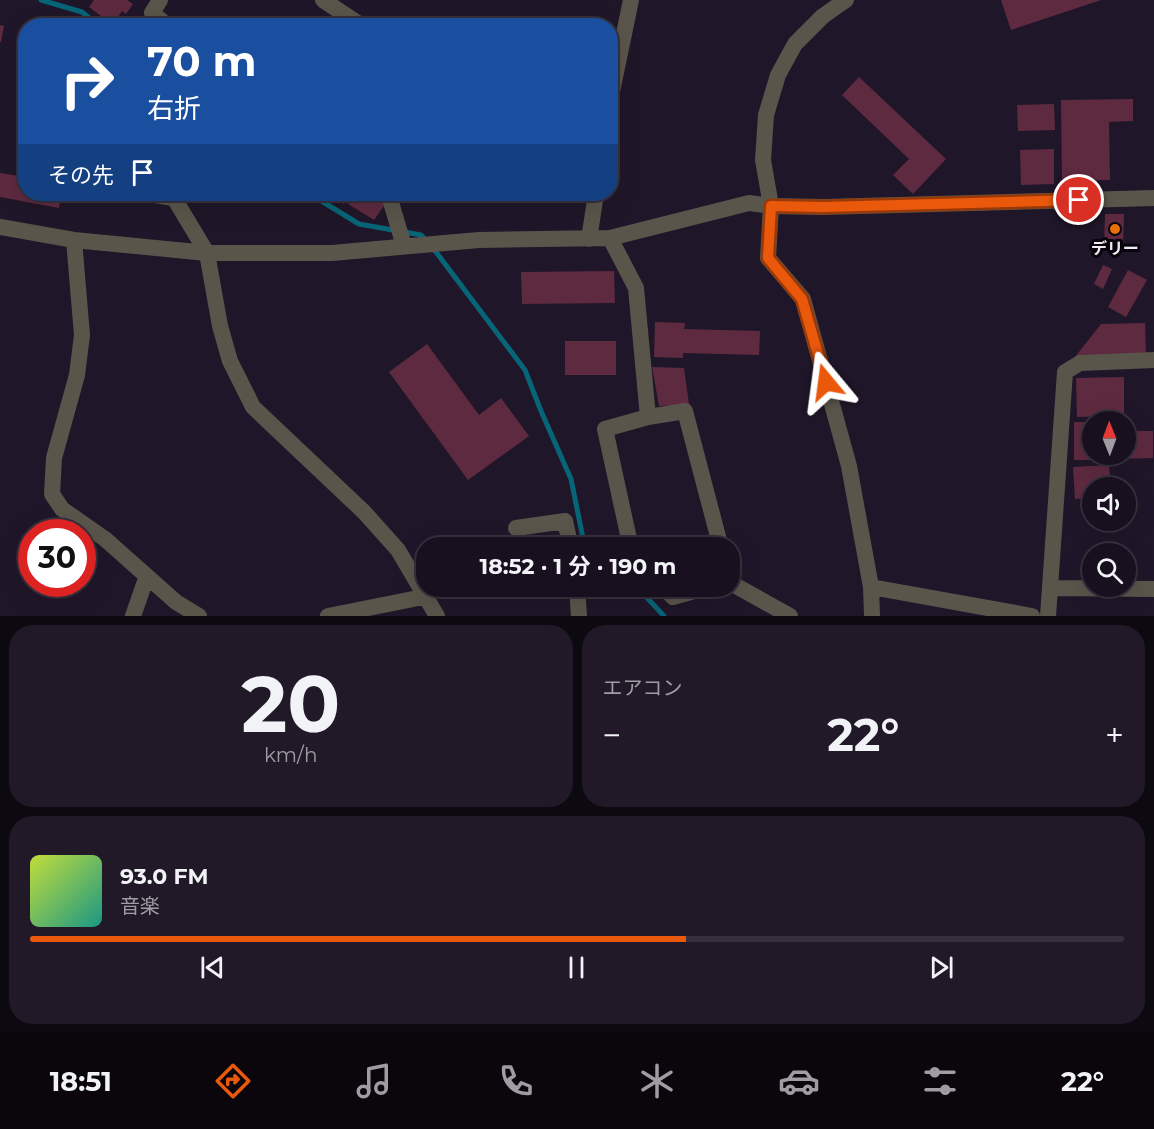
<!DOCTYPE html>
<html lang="ja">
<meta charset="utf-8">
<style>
body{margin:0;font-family:Montserrat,"Noto Sans JP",sans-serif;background:#211928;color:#f1f3f6;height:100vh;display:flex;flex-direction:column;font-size:22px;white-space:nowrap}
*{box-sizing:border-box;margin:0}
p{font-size:20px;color:#9f9da4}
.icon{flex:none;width:33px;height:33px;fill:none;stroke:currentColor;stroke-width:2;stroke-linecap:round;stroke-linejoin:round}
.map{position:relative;height:616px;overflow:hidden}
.details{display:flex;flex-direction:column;gap:9px;padding:9px;background:#0d0911;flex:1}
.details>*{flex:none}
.hud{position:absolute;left:18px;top:18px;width:600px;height:183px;border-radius:24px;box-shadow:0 6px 24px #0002,0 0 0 2px #36303d;background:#1a4fa0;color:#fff;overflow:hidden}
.needle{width:39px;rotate:359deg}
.buttons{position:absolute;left:1082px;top:411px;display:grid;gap:12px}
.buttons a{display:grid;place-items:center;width:54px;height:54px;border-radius:50%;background:#18101f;box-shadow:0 6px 24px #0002,0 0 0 2px #36303d;font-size:30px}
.speed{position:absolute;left:18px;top:519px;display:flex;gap:12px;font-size:30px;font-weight:700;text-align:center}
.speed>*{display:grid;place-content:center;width:78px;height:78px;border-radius:50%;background:#18101f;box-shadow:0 6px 24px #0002,0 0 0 2px #36303d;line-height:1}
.speed .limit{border:9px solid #d22;background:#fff;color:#111}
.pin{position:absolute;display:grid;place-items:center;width:51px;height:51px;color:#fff;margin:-26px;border:3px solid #fff;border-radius:50%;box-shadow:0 2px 6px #0007}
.me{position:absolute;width:66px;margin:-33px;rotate:344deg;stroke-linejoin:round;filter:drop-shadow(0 0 4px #0008)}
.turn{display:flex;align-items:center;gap:21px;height:126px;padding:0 30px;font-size:27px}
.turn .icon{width:78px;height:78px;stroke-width:2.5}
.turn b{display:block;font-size:42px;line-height:51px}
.then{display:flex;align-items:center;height:57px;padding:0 30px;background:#0003;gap:12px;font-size:22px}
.big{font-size:45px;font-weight:700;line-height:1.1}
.details .widget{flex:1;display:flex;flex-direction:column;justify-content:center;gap:9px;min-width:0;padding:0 21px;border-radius:24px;background:#211928}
.details .dial{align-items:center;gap:0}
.dial b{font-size:78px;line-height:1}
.song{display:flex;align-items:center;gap:18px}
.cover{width:72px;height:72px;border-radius:9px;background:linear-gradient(135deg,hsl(70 70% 55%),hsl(170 70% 35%))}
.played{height:6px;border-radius:3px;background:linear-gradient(90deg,#ea580c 60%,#36303d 60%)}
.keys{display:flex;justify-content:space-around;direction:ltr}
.heat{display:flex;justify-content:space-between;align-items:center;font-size:33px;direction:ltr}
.details .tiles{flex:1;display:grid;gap:9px;grid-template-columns:1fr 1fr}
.widget:last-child{grid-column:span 2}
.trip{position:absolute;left:416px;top:537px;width:324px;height:60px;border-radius:24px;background:#18101f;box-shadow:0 6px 24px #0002,0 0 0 2px #36303d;font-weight:700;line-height:60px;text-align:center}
.tabs{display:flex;height:96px;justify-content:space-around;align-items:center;background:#0a060c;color:#9f9da4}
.tabs .icon{width:42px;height:42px}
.tabs .active{color:#ea580c}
.tabs b{font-size:27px;color:#f1f3f6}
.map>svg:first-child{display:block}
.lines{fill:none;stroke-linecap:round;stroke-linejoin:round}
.stream{stroke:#076578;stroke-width:5}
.building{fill:#5e2a40}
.minor{stroke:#5a554b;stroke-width:16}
.route-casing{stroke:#983908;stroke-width:15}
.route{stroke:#ea580c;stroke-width:10}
.food-dot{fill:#e8710a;stroke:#08040b;stroke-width:2}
.labels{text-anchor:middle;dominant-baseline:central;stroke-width:6;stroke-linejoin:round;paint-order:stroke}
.poi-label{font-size:16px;font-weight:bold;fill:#f0eaf7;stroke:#08040b}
</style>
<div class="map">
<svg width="1154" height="616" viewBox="0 0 1154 616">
<rect width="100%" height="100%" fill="#201629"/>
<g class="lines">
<path class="stream" d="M41,0l41,12 17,14
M310,194l49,30 62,11 15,17 89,118 16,41 30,68 14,69
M636,586l28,30"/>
</g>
<path class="building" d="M94,0h33l6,4 -7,10 -4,-3 -9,14 -24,-18z
M1001,0h100l-90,30z
M0,25l4,1 -3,16h-1z
M859,77l87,82 -33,35 -20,-19 16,-16 -67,-64z
M1133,99v22l-24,1 1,58 -48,1 -1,-81z
M1054,104l1,26 -37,1 -1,-26z
M1054,149v35l-33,1 -1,-35z
M0,173l26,4v17h35l-2,14 -59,-11z
M330,194h21l-7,10z
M357,194h15l14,9 -12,17 -26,-16z
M1105,214h19l-1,35h-19z
M1103,265l9,4 -9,20 -9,-5z
M1128,270l19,10 -21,37 -18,-10z
M614,271l1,32 -93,1 -1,-32z
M655,322l30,1 -1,6 76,2 -1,24 -76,-2v5l-29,-1z
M1145,323l1,32 -71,2 26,-33z
M565,341h51v34h-51z
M427,344l52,71 22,-17 28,38 -61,44 -79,-108z
M652,367l32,1 5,36 -30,2z
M1124,377v39l-47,1 -1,-39z
M1074,422h18l-1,38h-17z
M1125,431h28v27l-37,1 -1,-5h10z
M1109,465l2,23h-19v10l-17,1 -2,-32z"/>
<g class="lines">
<path class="minor" d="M160,0l-8,13 16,13
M323,0l39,26
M846,0l-23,16 -28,28 -17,31 -12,40 -3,45 8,46 -3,52 35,41 46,167 22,121 1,29
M610,101l21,-101
M149,194l25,4 33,55 13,73 10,35 23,46 111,105 34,38 39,66
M384,194l6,5 14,47
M0,227l74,13 133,13h125l147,-13 131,-2 139,-35 22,3 52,1 331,-9
M610,238l26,50 12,129 -43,12 26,119
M589,239l7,-45
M74,240l8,95 -5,40 -23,83 -2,36 10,15 43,30 71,63 23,14
M648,417l37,-6 36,137
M516,528l49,-7 6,27
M729,582l61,34
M577,586l2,30
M663,586l10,11 39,-11
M871,587l161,29
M1050,588l104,1
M133,616l14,-40
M328,616l95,-19
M1048,616l17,-244 15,-9 74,-3"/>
</g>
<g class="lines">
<defs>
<path id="route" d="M826,382l-24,-83 -34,-41 3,-52 52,1 256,-7"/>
</defs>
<use href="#route" class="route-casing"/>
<use href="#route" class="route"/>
</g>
<circle class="food-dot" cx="1115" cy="229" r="6"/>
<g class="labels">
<g class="poi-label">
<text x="1115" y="248">デリー</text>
</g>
</g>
</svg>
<div class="buttons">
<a><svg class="needle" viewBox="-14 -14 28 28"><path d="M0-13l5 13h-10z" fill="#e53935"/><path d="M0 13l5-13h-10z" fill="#9f9da4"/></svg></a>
<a><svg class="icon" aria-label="sound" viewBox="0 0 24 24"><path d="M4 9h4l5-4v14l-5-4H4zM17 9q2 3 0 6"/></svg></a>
<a><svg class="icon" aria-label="search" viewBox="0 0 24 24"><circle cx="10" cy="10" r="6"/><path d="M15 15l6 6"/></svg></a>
</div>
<div class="speed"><div class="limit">30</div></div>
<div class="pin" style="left:1079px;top:200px;background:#d93025"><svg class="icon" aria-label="arrive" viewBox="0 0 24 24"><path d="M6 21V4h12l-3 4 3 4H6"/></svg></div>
<svg class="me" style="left:826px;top:382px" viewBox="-20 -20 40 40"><path d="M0-17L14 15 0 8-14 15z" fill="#ea580c" stroke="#fff" stroke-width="4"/></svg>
<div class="trip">18:52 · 1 分 · 190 m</div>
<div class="hud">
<div class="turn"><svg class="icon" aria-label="right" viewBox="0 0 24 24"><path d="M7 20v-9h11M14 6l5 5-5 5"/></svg><div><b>70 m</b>右折</div></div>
<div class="then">その先<svg class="icon" aria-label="arrive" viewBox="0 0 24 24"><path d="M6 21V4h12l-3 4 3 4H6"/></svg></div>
</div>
</div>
<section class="details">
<div class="tiles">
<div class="widget dial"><b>20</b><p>km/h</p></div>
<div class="widget"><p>エアコン</p>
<div class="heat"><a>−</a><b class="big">22°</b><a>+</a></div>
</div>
<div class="widget">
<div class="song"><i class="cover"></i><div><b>93.0 FM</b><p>音楽</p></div></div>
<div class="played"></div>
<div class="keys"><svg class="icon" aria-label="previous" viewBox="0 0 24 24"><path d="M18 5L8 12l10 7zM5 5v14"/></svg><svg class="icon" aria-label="pause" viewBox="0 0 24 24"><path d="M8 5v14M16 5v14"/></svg><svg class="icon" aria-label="next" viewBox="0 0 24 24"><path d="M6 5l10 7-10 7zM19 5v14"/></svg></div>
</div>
</div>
</section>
<nav class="tabs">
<b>18:51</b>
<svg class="icon active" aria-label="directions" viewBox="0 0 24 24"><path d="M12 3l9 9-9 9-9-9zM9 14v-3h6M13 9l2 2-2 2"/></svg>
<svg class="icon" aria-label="music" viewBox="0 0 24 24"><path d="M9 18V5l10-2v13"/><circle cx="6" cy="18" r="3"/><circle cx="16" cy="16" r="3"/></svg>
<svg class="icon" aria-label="phone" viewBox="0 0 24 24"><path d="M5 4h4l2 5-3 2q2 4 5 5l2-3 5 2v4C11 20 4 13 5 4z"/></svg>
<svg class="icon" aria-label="climate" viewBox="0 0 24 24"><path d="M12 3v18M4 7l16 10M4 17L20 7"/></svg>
<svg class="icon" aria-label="car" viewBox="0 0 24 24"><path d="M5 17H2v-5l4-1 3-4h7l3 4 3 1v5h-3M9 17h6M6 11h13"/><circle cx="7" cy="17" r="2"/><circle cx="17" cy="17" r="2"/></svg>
<svg class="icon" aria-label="filters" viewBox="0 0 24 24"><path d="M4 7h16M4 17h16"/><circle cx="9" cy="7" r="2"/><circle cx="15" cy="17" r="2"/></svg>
<b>22°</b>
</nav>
